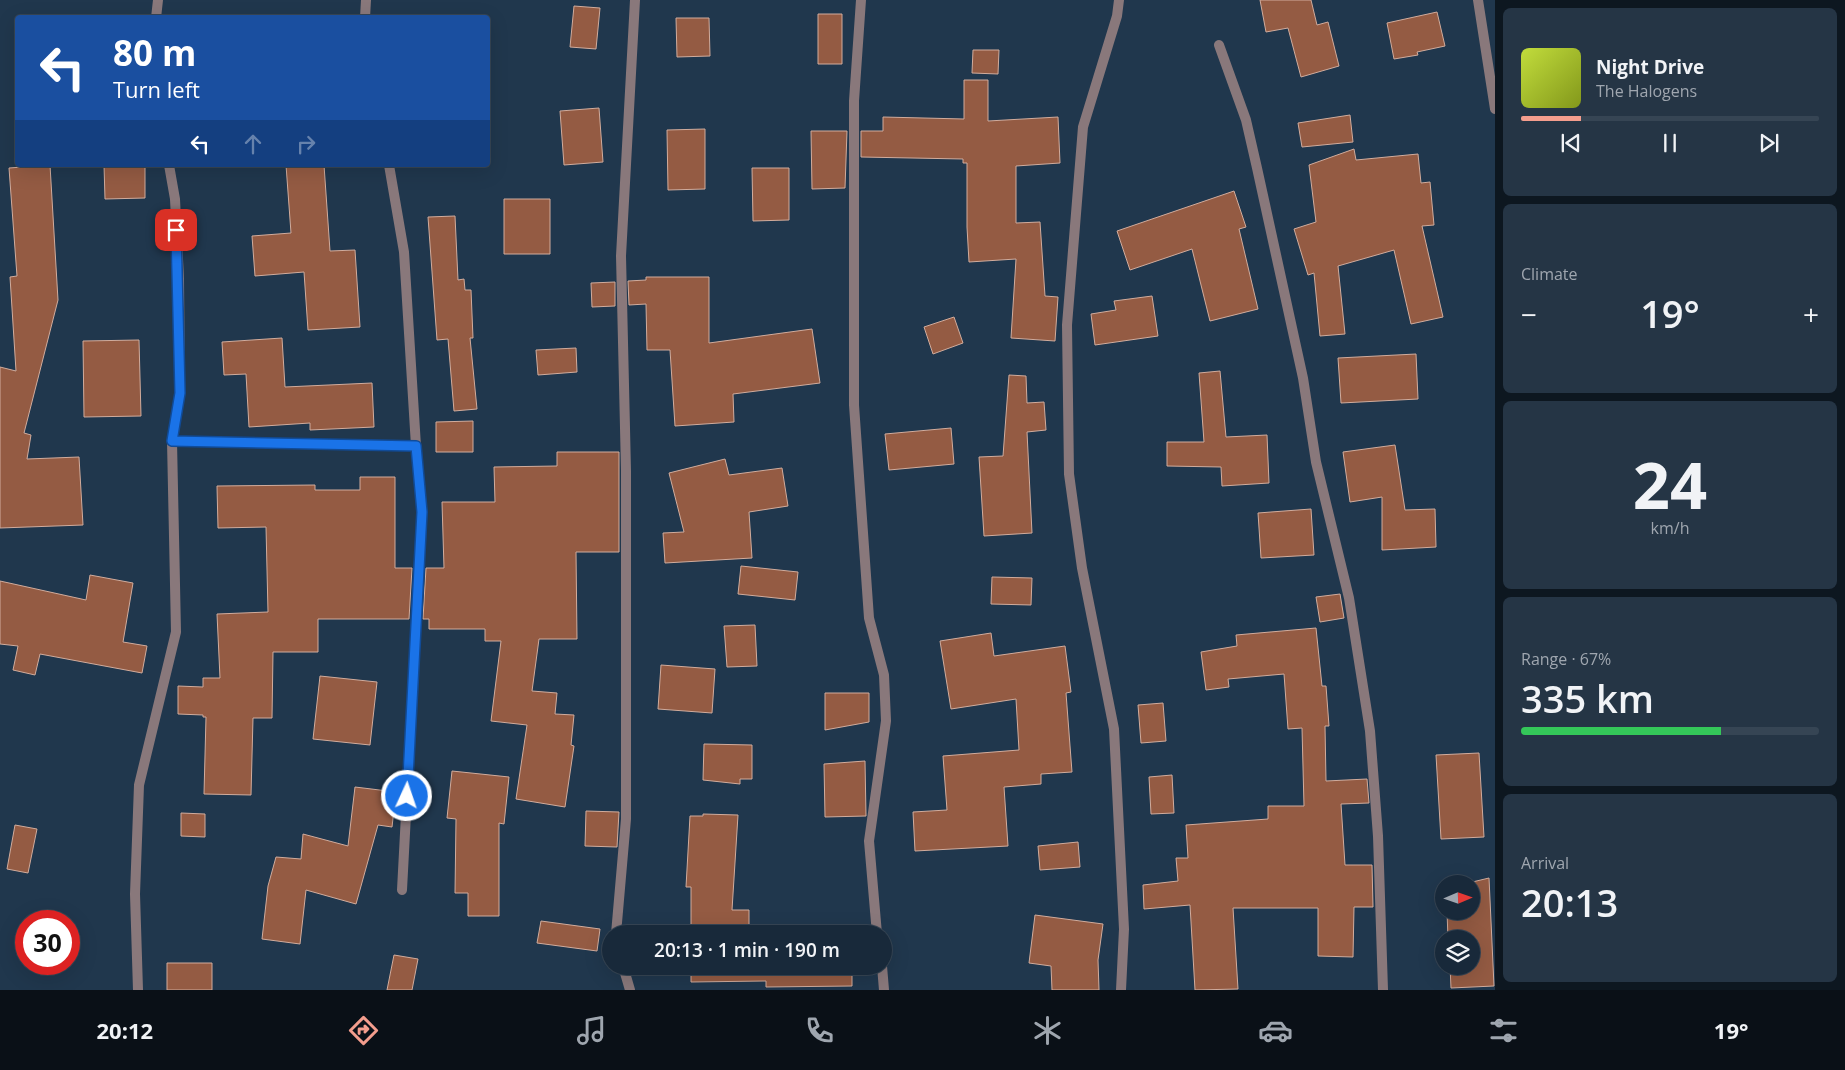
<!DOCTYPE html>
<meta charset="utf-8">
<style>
body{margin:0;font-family:"Open Sans",sans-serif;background:#253545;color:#f1f3f6;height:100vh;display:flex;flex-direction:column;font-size:19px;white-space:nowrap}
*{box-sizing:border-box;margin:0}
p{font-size:16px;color:#9fa6af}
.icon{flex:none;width:28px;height:28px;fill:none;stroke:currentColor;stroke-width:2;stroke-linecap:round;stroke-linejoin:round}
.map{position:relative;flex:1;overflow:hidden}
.panel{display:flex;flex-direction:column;gap:8px;padding:8px;background:#0d1720;width:350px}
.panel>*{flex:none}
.guide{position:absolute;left:15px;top:15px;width:475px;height:152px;border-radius:5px;box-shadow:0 5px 20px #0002,0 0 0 1px #364554;background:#1a4fa0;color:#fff;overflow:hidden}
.needle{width:32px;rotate:88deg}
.tools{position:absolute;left:1435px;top:875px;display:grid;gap:10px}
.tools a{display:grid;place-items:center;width:45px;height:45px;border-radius:50%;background:#18293a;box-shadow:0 5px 20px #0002,0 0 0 1px #364554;font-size:25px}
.speed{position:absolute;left:15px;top:910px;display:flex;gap:10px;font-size:25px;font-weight:700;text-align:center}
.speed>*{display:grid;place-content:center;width:65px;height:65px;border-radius:50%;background:#18293a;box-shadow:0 5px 20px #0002,0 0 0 1px #364554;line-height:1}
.speed .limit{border:8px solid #d22;background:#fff;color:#111}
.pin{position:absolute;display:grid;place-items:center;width:42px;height:42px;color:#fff;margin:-21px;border-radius:10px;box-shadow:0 2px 8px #0006}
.me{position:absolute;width:55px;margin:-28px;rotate:3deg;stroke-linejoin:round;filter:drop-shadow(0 0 4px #0008)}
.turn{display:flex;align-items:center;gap:18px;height:105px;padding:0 15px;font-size:22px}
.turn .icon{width:65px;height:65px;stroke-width:2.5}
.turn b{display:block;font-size:35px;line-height:42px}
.lanes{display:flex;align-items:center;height:48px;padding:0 15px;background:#0003;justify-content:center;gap:25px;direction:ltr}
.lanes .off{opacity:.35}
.big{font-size:38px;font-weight:600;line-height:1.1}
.panel .widget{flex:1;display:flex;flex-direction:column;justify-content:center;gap:8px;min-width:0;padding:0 18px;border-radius:8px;background:#253545}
.panel .dial{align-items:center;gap:0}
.dial b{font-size:65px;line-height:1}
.song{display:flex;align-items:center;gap:15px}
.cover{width:60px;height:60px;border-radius:8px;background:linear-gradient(135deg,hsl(70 70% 55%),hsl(70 70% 35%))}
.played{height:5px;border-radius:2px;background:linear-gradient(90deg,#f49d8d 20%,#364554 20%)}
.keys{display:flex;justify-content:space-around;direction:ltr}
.heat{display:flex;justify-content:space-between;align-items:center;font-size:28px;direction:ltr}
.charge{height:8px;border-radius:4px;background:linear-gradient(90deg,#34c759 67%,#364554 0)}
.trip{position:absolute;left:602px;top:925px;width:290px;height:50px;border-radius:25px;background:#18293a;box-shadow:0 5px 20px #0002,0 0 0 1px #364554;font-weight:600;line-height:50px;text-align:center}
.tabs{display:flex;height:80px;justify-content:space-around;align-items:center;background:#0a1017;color:#9fa6af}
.tabs .icon{width:35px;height:35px}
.tabs .selected{color:#f49d8d}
.tabs b{font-size:22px;color:#f1f3f6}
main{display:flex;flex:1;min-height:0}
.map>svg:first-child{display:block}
.building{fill:#945b43;stroke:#d1ac9d}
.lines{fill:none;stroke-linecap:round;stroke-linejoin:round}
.street{stroke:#89787b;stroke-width:10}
.route-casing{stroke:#114b97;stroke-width:12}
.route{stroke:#1a73e8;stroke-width:9}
</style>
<main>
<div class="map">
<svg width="1495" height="990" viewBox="0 0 1495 990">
<rect width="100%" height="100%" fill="#20374d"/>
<path class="building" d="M1260,0h51l6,25 11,-3 11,44 -38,11 -13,-49 -22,4z
M574,6l26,2 -4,41 -26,-2z
M1437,12l8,34 -28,6 1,3 -24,4 -7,-36z
M818,14h24v50h-24z
M676,18h33l1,38 -33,1z
M973,50h26l-1,24 -26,-1z
M964,80h24v41l70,-4 2,46 -44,3v57l24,-1 5,74 13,1 -3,44 -44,-3 5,-79 -47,3 -2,-35v-64h-4v-4l-102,-2v-26h22v-14l81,2z
M599,108l4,54 -39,3 -4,-54z
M1350,115l3,27 -51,5 -4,-24z
M705,129v60l-37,1 -1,-60z
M811,131h36l-2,57 -33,1z
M1354,149l2,11 62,-6 3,29 9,-1 4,43 -12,1 21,91 -32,7 -17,-74 -56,16 7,68 -25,2 -6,-63 -6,2 -14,-46 22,-7 -7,-57z
M50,165l8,135 -34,133 7,2 -4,24 52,-2 4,68 -83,3v-161l16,4 -6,-94 7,-1 -8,-108z
M104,165h41v33l-40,1z
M286,165h38l6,86 25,-1 5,77 -52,3 -4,-58 -49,4 -3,-40 39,-3z
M752,168h37v52l-36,1z
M1234,191l12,36 -7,2 19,80 -48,12 -18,-72 -62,21 -13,-39z
M504,199h46v55h-46z
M455,216l3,64 6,-1 1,11h6l2,48h-3l7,71 -23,2 -6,-72 -11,1 -9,-123z
M646,277h63v66l103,-14 8,54 -87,11 1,28 -59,4 -5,-76h-23l-1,-46 -17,1 -1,-24 18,-1z
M615,282v24l-23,1 -1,-24z
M1152,296l6,40 -63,9 -4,-31 25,-4 -2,-9z
M954,317l9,26 -30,11 -9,-27z
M282,338l3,49 87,-4 2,44 -64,3v-7l-61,4 -3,-53 -22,1 -2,-33z
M139,340l2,76 -57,1 -1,-76z
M576,348l1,24 -39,3 -2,-25z
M1416,354l2,45 -77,4 -3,-45z
M1220,371l6,66 41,-2 2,48 -47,3 -1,-19 -54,-1v-24h37l-5,-69z
M1009,375l17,1 1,27 17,-1 2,28 -19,2 5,101 -48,3 -5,-79 24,-1z
M473,421v31h-37v-30z
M951,428l3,36 -65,6 -4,-36z
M1395,445l10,65 30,-1 1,38 -54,3v-53l-32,5 -7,-50z
M557,452h62v100h-43l1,87h-38l-7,52 25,2 -2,21 19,1 -3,30 3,1 -9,61 -49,-8 11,-74 -36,-4 10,-80h-16v-12h-56v-10h-6l3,-51h18l-2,-66h53l-1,-35 63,-1z
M725,459l4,16 53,-7 6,38 -39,6 3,46 -87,5 -2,-30 21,-1 -15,-59z
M360,477h35v91h17l-3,51h-91v33h-45l-1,66h-19l-2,77 -47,-1 2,-77h-3v-2l-25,-1v-28l25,1v-9h17l-3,-64 51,-2 -2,-85 -48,1 -1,-42 98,-1v5h45z
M1311,509l3,46 -53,3 -3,-45z
M741,566l57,6 -3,28 -57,-6z
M90,575l43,8 -10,59 24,4 -5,27 -102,-19 -5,21 -22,-5 5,-24 -18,-2v-63l86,19z
M992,577l40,1 -1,27 -40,-1z
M1340,594l4,24 -24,4 -4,-25z
M755,625l2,41 -30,1 -3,-41z
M1316,628l6,58h4l3,40h-4l1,55 41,-2 2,24 -28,1 4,61h27l1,42h-19l-1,50 -35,-1v-48h-85l5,81 -43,1 -5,-85 -46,4 -1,-24 35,-4 -2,-23h12l-2,-33 82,-6v-13h36l-2,-78 -14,1 -4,-55 -56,5 1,8 -23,3 -5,-38 36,-6 -1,-11z
M991,633l3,23 71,-10 6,46 -5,1 6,79 -31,2v10l-37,3 4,59 -93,5 -2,-39 34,-2 -4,-54 76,-6 -3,-51 -65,10 -11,-68z
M661,665l54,4 -3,44 -54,-4z
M320,676l57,6 -7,63 -57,-6z
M825,693h44v29l-44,8z
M1163,703l3,38 -25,2 -3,-38z
M704,744l48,1v34h-12v5l-37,-4z
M1479,753l5,84 -43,2 -5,-84z
M865,761l1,55 -41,1 -1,-53z
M452,771l57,6 -5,47 -5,-1v93h-31v-23h-13l1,-74 -9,-1z
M1172,775l2,38 -23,1 -2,-37z
M355,787l41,5 -4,35 -14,-2 -22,79 -50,-14 -6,54 -38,-5 6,-53 8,-29 25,2 2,-25 45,12z
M586,811l33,1 -2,35 -32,-1z
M181,813l24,1v23l-24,-1z
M703,814l35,1 -6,95h17v24h-58v-47h-5l4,-71h13z
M15,825l22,4 -9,44 -21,-4z
M1078,842l2,25 -40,3 -2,-24z
M1489,878l5,108 -43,2 -1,-22h21v-27h-23l-1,-28h24v-27h-7z
M1035,915l68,9 -5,36 1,30h-47l-1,-24 -22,-3z
M541,921l59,8 -3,22 -60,-8z
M852,932v2h-103z
M394,955l24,4 -6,31h-25z
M167,963h45v27h-45z
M691,966h161v20l-86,1v-6l-75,1z"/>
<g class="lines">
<path class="street" d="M861,0l-7,101v304l15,213 15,57 2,46 -17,120 8,93
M1119,0l-2,16 -34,111 -16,198 2,149 13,94 32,161 10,200 -3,61
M1478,0l17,109
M156,18l2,-18
M365,18l1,-18
M1219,45l27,75 11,48 46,210 13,84 33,136 21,133 8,105 5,154
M172,441l244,5 -12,-194 -15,-87
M402,890l20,-378 -6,-66
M616,934l10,-115v-348l-5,-215 14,-256
M623,966l7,24
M882,966l2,24
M138,990l-3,-96 4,-109 37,-153 -4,-191 8,-48 -1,-114 -4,-80 -6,-34"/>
</g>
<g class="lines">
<defs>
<path id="route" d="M176,230l4,163 -8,48 244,5 6,66 -15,284"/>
</defs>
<use href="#route" class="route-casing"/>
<use href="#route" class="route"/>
</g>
</svg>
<div class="tools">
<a><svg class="needle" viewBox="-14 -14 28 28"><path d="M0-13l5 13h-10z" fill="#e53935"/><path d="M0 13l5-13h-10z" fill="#9fa6af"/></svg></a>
<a><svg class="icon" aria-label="layers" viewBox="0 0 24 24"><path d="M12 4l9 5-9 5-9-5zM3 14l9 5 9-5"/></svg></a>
</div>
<div class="speed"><div class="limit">30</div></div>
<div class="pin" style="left:176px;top:230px;background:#d93025"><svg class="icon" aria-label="arrive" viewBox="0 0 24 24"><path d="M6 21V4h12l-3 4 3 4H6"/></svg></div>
<svg class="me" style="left:407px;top:796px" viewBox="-20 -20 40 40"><circle r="17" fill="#1a73e8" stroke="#fff" stroke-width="3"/><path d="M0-11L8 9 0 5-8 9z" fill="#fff"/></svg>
<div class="trip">20:13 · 1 min · 190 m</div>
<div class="guide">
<div class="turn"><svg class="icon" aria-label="left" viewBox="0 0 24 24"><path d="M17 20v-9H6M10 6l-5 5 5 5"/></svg><div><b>80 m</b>Turn left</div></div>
<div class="lanes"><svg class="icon" aria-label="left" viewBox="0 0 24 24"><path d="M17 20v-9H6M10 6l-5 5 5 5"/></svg><svg class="icon off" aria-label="ahead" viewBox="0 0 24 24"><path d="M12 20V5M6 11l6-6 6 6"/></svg><svg class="icon off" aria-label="right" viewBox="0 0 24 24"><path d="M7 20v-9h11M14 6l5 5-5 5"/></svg></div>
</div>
</div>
<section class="panel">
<div class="widget">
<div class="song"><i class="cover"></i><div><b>Night Drive</b><p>The Halogens</p></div></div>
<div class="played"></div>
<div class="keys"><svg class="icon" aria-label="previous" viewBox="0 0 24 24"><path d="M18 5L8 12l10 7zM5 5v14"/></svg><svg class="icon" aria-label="pause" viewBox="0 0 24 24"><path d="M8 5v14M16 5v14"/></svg><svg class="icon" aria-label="next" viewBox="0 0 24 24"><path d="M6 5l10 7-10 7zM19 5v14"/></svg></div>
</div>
<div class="widget"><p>Climate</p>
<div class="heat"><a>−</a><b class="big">19°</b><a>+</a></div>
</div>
<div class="widget dial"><b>24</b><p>km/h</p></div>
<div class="widget"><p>Range · 67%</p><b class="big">335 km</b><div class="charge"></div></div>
<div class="widget"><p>Arrival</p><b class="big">20:13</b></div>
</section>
</main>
<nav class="tabs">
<b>20:12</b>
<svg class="icon selected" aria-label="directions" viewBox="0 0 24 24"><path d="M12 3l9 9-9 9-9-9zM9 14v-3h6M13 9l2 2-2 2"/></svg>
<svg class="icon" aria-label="music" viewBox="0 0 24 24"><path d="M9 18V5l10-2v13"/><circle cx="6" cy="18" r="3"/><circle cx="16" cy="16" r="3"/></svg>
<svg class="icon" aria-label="phone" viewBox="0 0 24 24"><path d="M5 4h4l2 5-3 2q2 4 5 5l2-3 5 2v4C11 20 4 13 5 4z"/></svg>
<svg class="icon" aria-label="climate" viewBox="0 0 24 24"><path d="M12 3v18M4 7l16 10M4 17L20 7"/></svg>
<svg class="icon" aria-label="car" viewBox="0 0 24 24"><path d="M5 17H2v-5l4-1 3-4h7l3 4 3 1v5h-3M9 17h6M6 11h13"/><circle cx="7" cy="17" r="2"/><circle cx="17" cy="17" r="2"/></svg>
<svg class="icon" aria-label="filters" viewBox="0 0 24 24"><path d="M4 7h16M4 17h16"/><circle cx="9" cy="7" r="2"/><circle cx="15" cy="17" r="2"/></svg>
<b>19°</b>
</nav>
